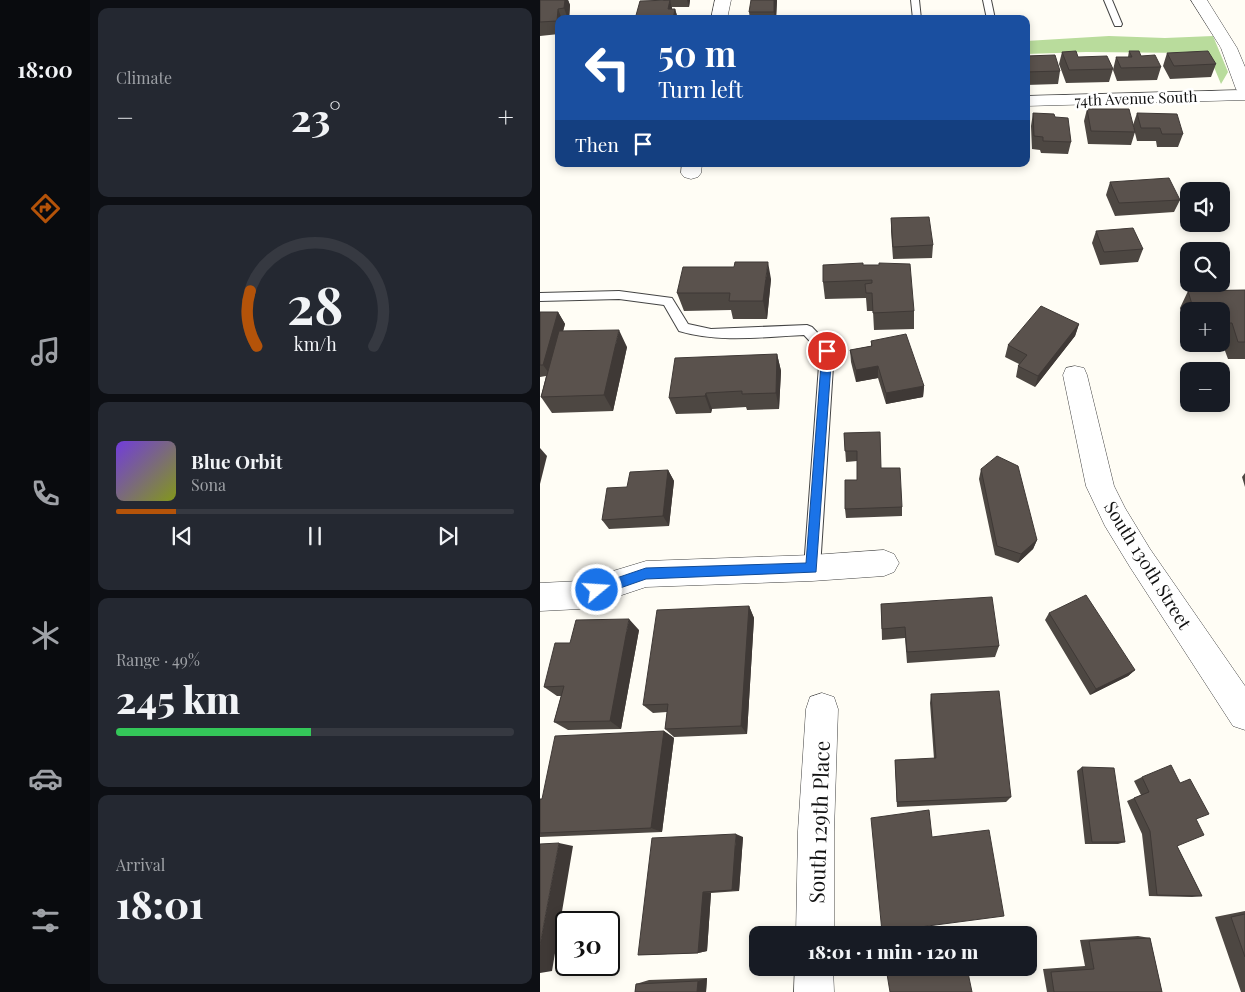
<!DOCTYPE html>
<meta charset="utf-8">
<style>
body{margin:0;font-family:"Playfair Display",serif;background:#242831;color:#f1f3f6;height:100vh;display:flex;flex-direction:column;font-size:19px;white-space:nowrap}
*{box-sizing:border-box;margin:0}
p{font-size:16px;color:#9ea1a6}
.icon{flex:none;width:28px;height:28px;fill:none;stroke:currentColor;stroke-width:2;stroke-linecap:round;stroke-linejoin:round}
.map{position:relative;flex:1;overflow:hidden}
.side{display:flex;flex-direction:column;gap:8px;padding:8px;background:#0d0f14;width:450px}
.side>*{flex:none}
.guide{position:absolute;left:15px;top:15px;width:475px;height:152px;border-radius:10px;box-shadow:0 2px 8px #0003;background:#1a4fa0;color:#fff;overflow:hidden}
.buttons{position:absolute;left:640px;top:182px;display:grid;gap:10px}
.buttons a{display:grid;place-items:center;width:50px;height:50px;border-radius:10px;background:#171b24;box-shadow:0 2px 8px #0003;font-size:25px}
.speed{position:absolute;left:15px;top:911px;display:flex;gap:10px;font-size:25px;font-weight:700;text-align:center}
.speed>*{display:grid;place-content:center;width:65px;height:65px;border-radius:50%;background:#171b24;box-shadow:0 2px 8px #0003;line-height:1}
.speed .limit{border:2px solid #111;border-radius:8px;background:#fff;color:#111}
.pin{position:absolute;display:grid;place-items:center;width:42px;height:42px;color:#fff;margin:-21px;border:2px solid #fff;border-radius:50%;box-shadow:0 1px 5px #0007}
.me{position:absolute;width:55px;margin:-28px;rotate:72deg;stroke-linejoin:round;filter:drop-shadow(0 0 4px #0008)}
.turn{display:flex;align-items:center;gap:18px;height:105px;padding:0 20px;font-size:22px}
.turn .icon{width:65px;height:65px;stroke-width:2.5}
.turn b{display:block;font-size:35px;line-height:42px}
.then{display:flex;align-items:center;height:48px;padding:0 20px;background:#0003;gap:10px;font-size:19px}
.big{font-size:38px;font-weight:800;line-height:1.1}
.side .card{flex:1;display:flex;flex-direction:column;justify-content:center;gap:8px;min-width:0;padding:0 18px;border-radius:10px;background:#242831}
.side .dial{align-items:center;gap:0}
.dial svg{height:130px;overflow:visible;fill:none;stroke:#363941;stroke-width:7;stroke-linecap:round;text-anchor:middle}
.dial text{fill:#f1f3f6;stroke:none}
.song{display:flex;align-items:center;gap:15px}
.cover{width:60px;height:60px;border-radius:8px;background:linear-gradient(135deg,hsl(260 70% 55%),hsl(70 70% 35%))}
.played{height:5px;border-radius:2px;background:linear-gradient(90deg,#b45309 15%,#363941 15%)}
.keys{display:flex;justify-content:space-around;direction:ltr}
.heat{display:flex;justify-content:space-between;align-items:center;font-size:28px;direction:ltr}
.charge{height:8px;border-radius:4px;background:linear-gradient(90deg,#34c759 49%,#363941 0)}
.trip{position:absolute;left:209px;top:926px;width:288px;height:50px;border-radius:10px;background:#171b24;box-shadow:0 2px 8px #0003;font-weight:800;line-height:50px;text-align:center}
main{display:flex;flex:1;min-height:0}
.tabs{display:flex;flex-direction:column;width:90px;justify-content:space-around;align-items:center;background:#090b0e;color:#9ea1a6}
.tabs .icon{width:35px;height:35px}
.tabs .active{color:#b45309}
.tabs b{font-size:22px;color:#f1f3f6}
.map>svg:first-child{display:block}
.forest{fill:#b9dc9c}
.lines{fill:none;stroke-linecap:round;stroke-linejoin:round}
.service-casing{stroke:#444;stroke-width:2}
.minor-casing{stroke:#444;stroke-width:1}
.tertiary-casing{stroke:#444;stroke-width:1}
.service{fill:#fff;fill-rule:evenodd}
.minor{fill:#fff;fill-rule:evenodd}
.tertiary{fill:#fff;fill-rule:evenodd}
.wall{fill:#4d4742}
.shaded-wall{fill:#3f3936}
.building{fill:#5a524d;stroke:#3f3936}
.route{fill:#1a73e8;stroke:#114b97}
.labels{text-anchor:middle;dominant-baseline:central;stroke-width:5;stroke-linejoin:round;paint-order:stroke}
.far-street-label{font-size:15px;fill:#111;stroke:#fff}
.street-label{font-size:18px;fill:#111;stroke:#fff}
.near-street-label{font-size:21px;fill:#111;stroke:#fff}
</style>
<main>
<nav class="tabs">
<b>18:00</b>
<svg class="icon active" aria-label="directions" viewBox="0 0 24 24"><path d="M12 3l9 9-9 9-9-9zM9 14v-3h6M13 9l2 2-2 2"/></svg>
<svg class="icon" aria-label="music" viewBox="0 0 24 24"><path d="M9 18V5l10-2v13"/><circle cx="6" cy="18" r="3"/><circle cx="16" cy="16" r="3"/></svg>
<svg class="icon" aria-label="phone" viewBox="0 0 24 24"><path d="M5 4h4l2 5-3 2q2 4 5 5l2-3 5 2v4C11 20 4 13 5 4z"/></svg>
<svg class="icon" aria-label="climate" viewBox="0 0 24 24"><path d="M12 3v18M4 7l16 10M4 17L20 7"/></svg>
<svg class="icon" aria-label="car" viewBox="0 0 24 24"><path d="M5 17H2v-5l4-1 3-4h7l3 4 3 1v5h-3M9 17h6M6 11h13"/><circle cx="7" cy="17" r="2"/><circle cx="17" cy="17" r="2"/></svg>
<svg class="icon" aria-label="filters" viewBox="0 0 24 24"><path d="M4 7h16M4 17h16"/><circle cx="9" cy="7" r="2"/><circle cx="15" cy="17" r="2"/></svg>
</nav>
<section class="side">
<div class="card"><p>Climate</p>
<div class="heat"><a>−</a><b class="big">23°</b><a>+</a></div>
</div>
<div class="card dial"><svg viewBox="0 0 100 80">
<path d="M14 69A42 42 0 1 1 86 69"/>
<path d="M14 69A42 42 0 0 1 10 35" stroke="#b45309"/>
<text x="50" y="56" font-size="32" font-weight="700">28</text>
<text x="50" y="72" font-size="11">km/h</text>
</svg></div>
<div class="card">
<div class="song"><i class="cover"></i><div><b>Blue Orbit</b><p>Sona</p></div></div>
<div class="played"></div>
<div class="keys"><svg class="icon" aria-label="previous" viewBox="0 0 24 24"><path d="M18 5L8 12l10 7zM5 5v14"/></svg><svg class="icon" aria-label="pause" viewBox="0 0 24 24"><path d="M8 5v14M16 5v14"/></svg><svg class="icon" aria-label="next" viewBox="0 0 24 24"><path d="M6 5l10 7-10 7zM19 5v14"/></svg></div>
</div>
<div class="card"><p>Range · 49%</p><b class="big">245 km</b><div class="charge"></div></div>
<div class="card"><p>Arrival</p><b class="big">18:01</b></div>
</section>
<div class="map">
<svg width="705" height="992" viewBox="0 0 705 992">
<rect width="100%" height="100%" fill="#fffdf5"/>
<path class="forest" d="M569,36l56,2 48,-2 15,36 -7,12 -10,-24 -19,-7 -106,-1 -60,2v-13z"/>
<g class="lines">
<defs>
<path id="service" d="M371,0h8l2,19h-8z
M443,0h8l4,19h-8z
M564,0h8l10,24 -1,2h-6l-1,-2z
M79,291l53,7 16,26 23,5 96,-4 5,2 20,21 2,3 -14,217 -2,5 -6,2 -6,-2 -2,-5 16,-216 -16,-17c-41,2 -85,8 -125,-4l-15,-26 -45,-6 -79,2v-8z"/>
<path id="minor" d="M175,0h16l-4,19h-16z
M705,90v10l-219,6v-10z
M142,164h20l-1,9 -3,4 -7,2 -7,-2 -3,-4z
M535,366l9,2 3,7 27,111 11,22 25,41 95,137v44l-12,-4 -103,-159 -25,-41 -19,-40 -23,-111 3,-7z
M344,550l10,4 5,9 -5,9 -10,4 -72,5 -166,6 -66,22 -40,2v-28l40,-2 66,-20 166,-6z
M282,693l12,4 4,12 -4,122v104h-38l2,-104 8,-122 4,-12z
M255,968h38l1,24h-40z"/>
<path id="tertiary" d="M651,0h16l30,48 8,19v27l-6,-1 -3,-4 -15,-41z"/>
</defs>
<use href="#service" class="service-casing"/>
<use href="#minor" class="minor-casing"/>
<use href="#tertiary" class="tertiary-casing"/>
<use href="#service" class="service"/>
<use href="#minor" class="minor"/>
<use href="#tertiary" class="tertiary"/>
</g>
<path class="wall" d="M0,0h28l2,5 -1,14h-10v15l-19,2z
M124,0h26l-1,7h-17v2h3l3,10h-43z
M237,0l-1,19h-26l-1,-7z
M589,51l12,5 20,11 -4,13 -40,1 -4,-11 3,-13h12z
M522,52l51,17 -4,13 -43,1 -7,-19z
M627,53l49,11 -5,13 -41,2 -7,-13z
M486,56l34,15 -2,13 -32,1z
M547,109l48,23 -4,13 -43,-1 -4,-23z
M493,113l22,4 16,25 -3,12 -27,-1 -1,-3 -8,-1 -1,-23z
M597,113l46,21 -5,13h-21l-1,-6h-19l-4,-16z
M380,164h44v2z
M570,182l70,18 -6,12 -59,4 -9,-21z
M351,218l42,27 -1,13 -39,1 -2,-28z
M556,231l47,18 -5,13 -38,3 -8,-22z
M323,265l51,46v18l-40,1 -1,-19h-6l-1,-13 -41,1 -2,-17z
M231,279l-4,40h-34l-2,-9 -47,1 -7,-18z
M705,290v69h-17l-7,-19v-29h-32v21h-2l-7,-24 8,-17z
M0,312h18l7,12 -2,7 64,16 -14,64 -61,2 -11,-16 5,-21 -6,1z
M539,324l-4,12 -40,51 -19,-10 2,-11 1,-2 -14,-7 3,-12z
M331,341l53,45 -1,11 -37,7 -8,-26 -22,4 -5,-20 -1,-12 21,-4z
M237,354l4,17 -2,38 -32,1 -1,-3 -34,2 -1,4 -35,1 -7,-16z
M304,433l58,74v9l-56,2 -1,-9 12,-29v-19l-11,1z
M441,469l56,71 -4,9 -15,14 -23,-8 -16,-76z
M128,470l6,11 -5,45 -60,3 -7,-9 25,-33z
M705,473v14l-3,-10z
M341,604l118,42 -4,11 -88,6 -2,-25 -23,2z
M209,606l5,12 -7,116 -73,3 -9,-8 2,-17 -14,1 -10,-8z
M509,613l86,57 -7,6 -38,19 -45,-75z
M99,630l-18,99 -53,1 -14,-8 7,-26h-4l-13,-9 26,-44z
M391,694l80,103 -5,5 -109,5 -2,-47 39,-1 -4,-56z
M124,731l10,7 -12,94 -122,5v-38h2z
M542,767l43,75 -7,2h-33l-8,-73z
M602,777l54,42 -19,27 25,50 -10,1 -43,-1 -7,-62 -15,-33 14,-6 -7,-14z
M203,837l-4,54 -28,2 -4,58 -9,2 -60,2z
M705,911v81h-4l-26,-75z
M598,936l12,2 12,54h-115l-4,-23 42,-3 -5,-26z
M167,978l-1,14h-71l1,-8 13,-4z"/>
<path class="shaded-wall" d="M25,0h3l2,5 -1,14h-1l-4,-11z
M130,0l3,13 -5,-4z
M147,0h3l-1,7z
M234,0h3l-1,19h-1l-1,-7z
M18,9l4,10h-3v7l-2,-5z
M135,9l3,10h-5z
M228,262l3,17 -4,40 -4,-18z
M18,312l7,12 -14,52 -8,-11z
M539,324l-4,12 -40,51 3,-11z
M79,330l8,17 -14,64 -9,-16z
M237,354l4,17 -2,38 -3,-16z
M338,366v12l-22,4v-12z
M384,386l-1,11 -37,7v-11z
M166,393l6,16 -1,4 -6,-17z
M0,448l7,8 -7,28z
M128,470l6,11 -5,45 -6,-10z
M497,540l-4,9 -15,14 3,-9z
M209,606l5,12 -7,116 -6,-8z
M89,619l10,11 -18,99 -11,-8z
M595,670l-7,6 -38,19 6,-6z
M124,731l10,7 -12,94 -11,-4z
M196,834l7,3 -4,54 -7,-1z
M19,843l14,3 -21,125 -12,2v-28z
M163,892l8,1 -4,58 -9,2z
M167,978l-1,14h-9l1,-11z"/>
<path class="building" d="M0,0h25l-1,8 -6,1 -1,12 -17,1z
M130,0l-2,9h7l-2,10h-38l5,-18z
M211,0h23v12h-25z
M536,51l2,6 29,-1 6,13 -44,1 -7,-18z
M589,51h10l2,5 14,-1 6,12 -40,1 -5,-11h16z
M668,51l8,13 -42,2 -7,-13z
M515,55l5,16 -34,1v-16z
M547,109h42l6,23 -44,-1z
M493,113l21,1 1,3 13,1 3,24 -28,-1v-4l-9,-1z
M597,113l40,1 6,20h-21l-2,-6h-19z
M629,178l11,22 -61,3 -9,-21z
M389,217l4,28 -40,2 -2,-29z
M593,228l10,21 -39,3 -8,-21z
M195,262h33l-5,39h-34l1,-8h-53l6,-26h51z
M323,263v2h16v-2l31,1 4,47 -41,2 -1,-20h-6l-1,-9 7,-1v-3l-49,2v-17z
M705,290v52h-7l-6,-19h-11v-12h-27l-6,-20z
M501,306l38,18 -41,52 -20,-10 9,-11 -19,-10z
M0,312h18l-15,53h-3z
M79,330l-15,65 -63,2 18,-66z
M366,334l18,52 -38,7 -8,-27 -22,4 -6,-20 22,-4 -1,-5z
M237,354l-1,39 -34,1v-3l-36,2 -1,3 -36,2 6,-40z
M340,432l1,36h19l2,39 -57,2v-29h12v-29h-12l-1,-18z
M457,456l21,10 19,74 -16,14 -24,-8 -16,-77z
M128,470l-5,46 -61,4 5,-32 20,-1 3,-15z
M546,595l49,75 -39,19 -47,-76z
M452,597l7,49 -92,6 -2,-25 -23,2 -1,-25z
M209,606l-8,120 -76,3 3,-25 -25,1 14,-95z
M89,619l-19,102 -56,1 10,-36 -20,1 11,-44h15l6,-23z
M459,691l12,106 -114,5 -2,-42 41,-2 -5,-64z
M124,731l-13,97 -111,5v-34h2l13,-63z
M631,765l9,18 10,-4 19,35 -13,5 8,16 -27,11 25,50 -45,-1 -7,-64 -16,-33 15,-6 -7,-15z
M542,767l32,1 11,74h-33z
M389,810l3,27 57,-7 15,86 -122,16 -11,-114z
M196,834l-4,56 -29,2 -5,61 -60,2 14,-117z
M19,843l-19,102v-101z
M705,914v43l-14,-40z
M610,938l12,54h-108l-3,-20 43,-3 -5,-28z
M346,968h81l5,24h-82z
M158,981l-1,11h-62l1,-8z"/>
<path class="route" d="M287,347l5,4 -16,221 -170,7 -49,17 -4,-2 -2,-4 2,-4 53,-18 160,-5 16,-212z"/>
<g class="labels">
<g class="far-street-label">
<text transform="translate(596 98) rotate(-2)">74th Avenue South</text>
</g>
<g class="street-label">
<text transform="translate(608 565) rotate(58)">South 130th Street</text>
</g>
<g class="near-street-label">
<text transform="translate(278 822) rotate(-88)">South 129th Place</text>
</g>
</g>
</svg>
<div class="buttons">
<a><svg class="icon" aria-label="sound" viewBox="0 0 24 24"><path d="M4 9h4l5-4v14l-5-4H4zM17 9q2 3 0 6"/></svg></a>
<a><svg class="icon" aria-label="search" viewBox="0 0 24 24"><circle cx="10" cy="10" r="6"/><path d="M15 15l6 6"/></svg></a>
<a>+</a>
<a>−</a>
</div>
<div class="speed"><div class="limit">30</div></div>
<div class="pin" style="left:287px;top:351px;background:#d93025"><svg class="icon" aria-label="arrive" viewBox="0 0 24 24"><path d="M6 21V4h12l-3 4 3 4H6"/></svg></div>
<svg class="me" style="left:57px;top:590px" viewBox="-20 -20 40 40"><circle r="17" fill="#1a73e8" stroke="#fff" stroke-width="3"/><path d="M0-11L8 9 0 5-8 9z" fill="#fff"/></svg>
<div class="trip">18:01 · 1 min · 120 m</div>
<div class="guide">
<div class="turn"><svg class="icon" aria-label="left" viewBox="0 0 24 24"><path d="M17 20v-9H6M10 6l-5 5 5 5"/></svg><div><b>50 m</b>Turn left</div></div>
<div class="then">Then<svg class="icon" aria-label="arrive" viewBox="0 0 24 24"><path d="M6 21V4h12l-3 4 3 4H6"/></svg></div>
</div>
</div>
</main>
